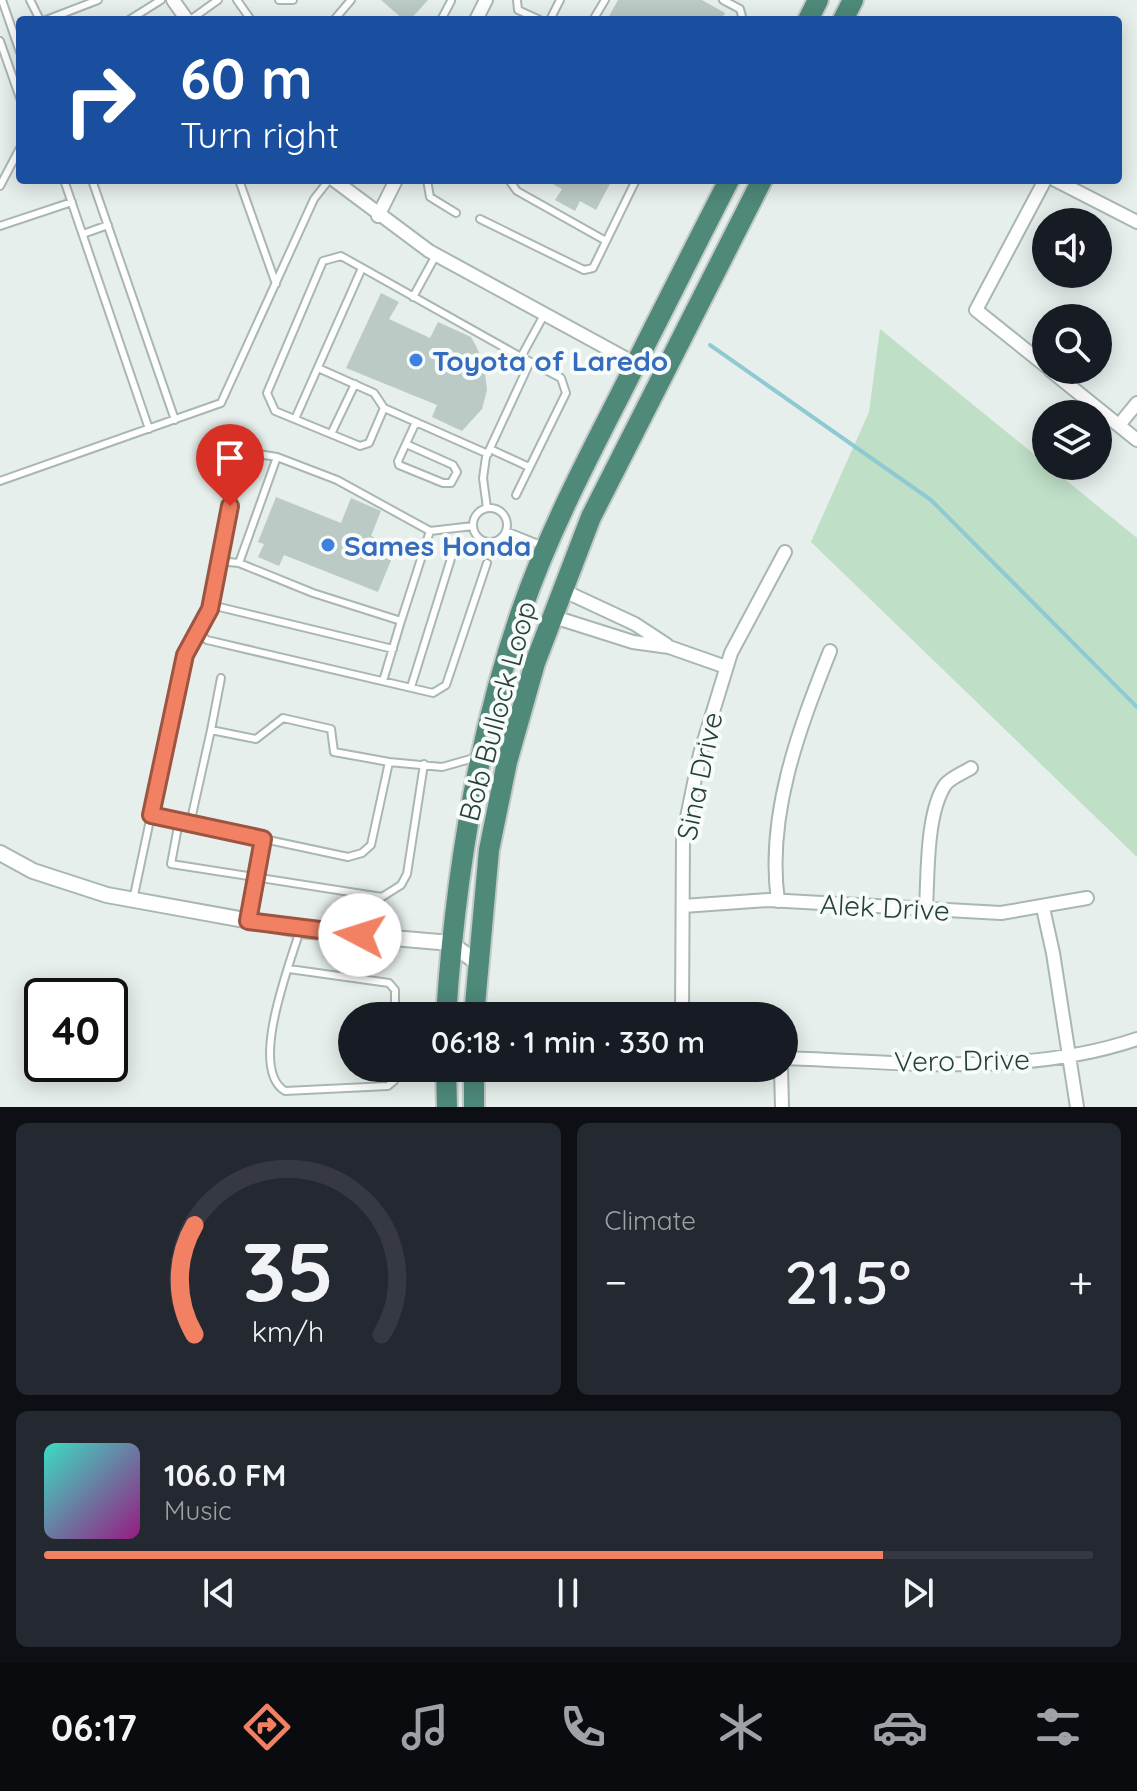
<!DOCTYPE html>
<meta charset="utf-8">
<style>
body{margin:0;font-family:Quicksand,sans-serif;background:#242831;color:#f1f3f6;height:100vh;display:flex;flex-direction:column;font-size:30px;white-space:nowrap}
*{box-sizing:border-box;margin:0}
p{font-size:26px;color:#9ea1a6}
.icon{flex:none;width:44px;height:44px;fill:none;stroke:currentColor;stroke-width:2;stroke-linecap:round;stroke-linejoin:round}
.map{position:relative;height:1107px;overflow:hidden}
.panel{display:flex;flex-direction:column;gap:16px;padding:16px;background:#0d0f14;flex:1}
.panel>*{flex:none}
.hud{position:absolute;left:16px;top:16px;width:1106px;height:168px;border-radius:8px;box-shadow:0 4px 20px #0003;background:#1a4fa0;color:#fff;overflow:hidden}
.buttons{position:absolute;left:1032px;top:208px;display:grid;gap:16px}
.buttons a{display:grid;place-items:center;width:80px;height:80px;border-radius:50%;background:#171b24;box-shadow:0 4px 20px #0003;font-size:40px}
.speed{position:absolute;left:24px;top:978px;display:flex;gap:16px;font-size:40px;font-weight:700;text-align:center}
.speed>*{display:grid;place-content:center;width:104px;height:104px;border-radius:50%;background:#171b24;box-shadow:0 4px 20px #0003;line-height:1}
.speed .limit{border:4px solid #111;border-radius:12px;background:#fff;color:#111}
.pin{position:absolute;display:grid;place-items:center;width:68px;height:68px;color:#fff;margin:-82px -34px;border-radius:50% 50% 50% 0;rotate:-45deg;box-shadow:0 0 8px #0007}
.pin .icon{rotate:45deg}
.me{position:absolute;width:88px;margin:-44px;rotate:275deg;stroke-linejoin:round;filter:drop-shadow(0 0 6px #0008)}
.turn{display:flex;align-items:center;gap:28px;height:168px;padding:0 32px;font-size:36px}
.turn .icon{width:104px;height:104px;stroke-width:2.5}
.turn b{display:block;font-size:56px;line-height:68px}
.big{font-size:60px;font-weight:600;line-height:1.1}
.panel .tile{flex:1;display:flex;flex-direction:column;justify-content:center;gap:12px;min-width:0;padding:0 28px;border-radius:12px;background:#242831}
.panel .dial{align-items:center;gap:0}
.dial svg{height:208px;overflow:visible;fill:none;stroke:#363941;stroke-width:7;stroke-linecap:round;text-anchor:middle}
.dial text{fill:#f1f3f6;stroke:none}
.song{display:flex;align-items:center;gap:24px}
.cover{width:96px;height:96px;border-radius:12px;background:linear-gradient(135deg,hsl(170 70% 55%),hsl(310 70% 35%))}
.played{height:8px;border-radius:4px;background:linear-gradient(90deg,#f18162 80%,#363941 80%)}
.keys{display:flex;justify-content:space-around;direction:ltr}
.heat{display:flex;justify-content:space-between;align-items:center;font-size:44px;direction:ltr}
.panel .tiles{flex:1;display:grid;gap:16px;grid-template-columns:1fr 1fr}
.tile:last-child{grid-column:span 2}
.trip{position:absolute;left:338px;top:1002px;width:460px;height:80px;border-radius:40px;background:#171b24;box-shadow:0 4px 20px #0003;font-weight:600;line-height:80px;text-align:center}
.tabs{display:flex;height:128px;justify-content:space-around;align-items:center;background:#090b0e;color:#9ea1a6}
.tabs .icon{width:56px;height:56px}
.tabs .on{color:#f18162}
.tabs b{font-size:36px;color:#f1f3f6}
.map>svg:first-child{display:block}
.green{fill:#bfdfc7}
.lines{fill:none;stroke-linecap:round;stroke-linejoin:round}
.stream{stroke:#8fcad3;stroke-width:4}
.building{fill:#bbcac4}
.service-casing{stroke:#a8b7b2;stroke-width:10}
.minor-casing{stroke:#a8b7b2;stroke-width:16}
.tertiary-casing{stroke:#a8b7b2;stroke-width:18}
.trunk-casing{stroke:#c2cac8;stroke-width:24}
.service{stroke:#fff;stroke-width:6}
.minor{stroke:#fff;stroke-width:12}
.tertiary{stroke:#fff;stroke-width:14}
.trunk{stroke:#4e897a;stroke-width:20}
.route-casing{stroke:#9d5440;stroke-width:20}
.route{stroke:#f18162;stroke-width:14}
.shop-dot{fill:#3f7fe0;stroke:#f7fbf9;stroke-width:3}
.labels{text-anchor:middle;dominant-baseline:central;stroke-width:8;stroke-linejoin:round;paint-order:stroke}
.shop-label{font-size:28px;font-weight:bold;fill:#366cbe;stroke:#f7fbf9;text-anchor:start}
.street-label{font-size:28px;fill:#254139;stroke:#f7fbf9}
</style>
<div class="map">
<svg width="1137" height="1107" viewBox="0 0 1137 1107">
<rect width="100%" height="100%" fill="#e6efeb"/>
<path class="green" d="M880,329l257,209v319l-326,-315 58,-130z"/>
<g class="lines">
<path class="stream" d="M710,345l221,155 206,207"/>
</g>
<path class="building" d="M381,0h47l-18,20h-6z
M618,0h84l23,13 -4,7h-114z
M545,180h67l-16,30 -16,-9 -5,10 -20,-11 7,-11z
M381,293l18,9 -10,17 41,19 8,-16 33,15 5,9 8,18 3,26 -5,19 -20,22 -30,-14 5,-12 -91,-37z
M276,497l65,26 10,-25 30,13 -10,25 26,10 -19,46 -94,-37 -5,11 -21,-9 6,-13 -6,-2z"/>
<g class="lines">
<defs>
<path id="service" d="M2,0l18,52
M30,0l10,20
M237,0l14,20
M279,0h14
M517,0l1,10 22,10
M723,0l17,9 3,11
M46,20l52,-20
M129,20l32,-20
M190,20l28,-20
M334,20l17,-20
M441,20l10,-19
M550,20l10,-20
M593,20l12,-20
M0,41l20,57
M64,180l85,249
M92,180l83,240
M239,180l37,104
M427,180l3,17 26,16
M509,180l8,11 89,50
M0,186l20,-38
M480,219l104,51 9,-2 43,-88
M0,226l72,-24
M83,234l25,-9
M413,297l23,-42
M318,368l56,25 10,15 104,46
M384,408l-15,35 -9,3 -85,-35 -8,-18 56,-132 18,-5 180,101 23,-42
M295,419l67,-151
M331,434l24,-50
M406,444l47,21 4,7 -6,11h-8l-44,-18 -1,-4 18,-39
M490,449l39,18
M277,457l60,23 93,51
M0,481l221,-78 93,-204 15,-19
M516,495l50,-102 -5,-15 -40,-21
M473 525a17 17 0 1 1 34 0a17 17 0 1 1-34 0Z
M487,508l-4,-30 3,-21 44,-95
M506,531l37,15
M218,561l21,2
M211,605l182,44
M197,631l10,9 226,53 13,-8 41,-122
M221,678l-10,52 45,9 27,-21 48,11 3,23 55,10
M383,681l18,-60
M411,687l43,-138
M151,815l197,42 14,-4 9,-8 18,-83 53,5 32,-9
M179,821l-8,43 211,33 19,-12 6,-11 17,-110
M190,824l21,-94
M133,900l52,-245 25,-46 31,-152 4,-5 32,5 -38,106 74,30 88,28 29,-90 43,-5
M248,921l15,-82
M300,930c-10,34 -52,139 -15,161l103,-5 6,-5v-13
M289,969l100,14 6,7v26"/>
<path id="minor" d="M173,0l14,20
M476,20l10,-20
M334,180l95,71 207,113
M1045,180l-69,130 70,56
M1055,180l82,42
M378,216l18,-36
M1050,370l87,70
M1119,425l18,-22
M560,589l75,35 32,21
M551,616l82,26 36,5 57,20
M778,901c-12,-86 21,-172 52,-250
M683,906l85,-6 233,13 86,-15
M926,908c2,-33 0,-94 19,-123 5,-7 18,-12 26,-17
M1043,908l10,45 24,154
M682,1016l1,-179 17,-83 31,-101 54,-101
M784,1058c116,4 242,19 353,-19
M781,1068l1,39"/>
<path id="tertiary" d="M0,853l33,18 74,24 193,35 151,13 26,20"/>
<path id="trunk" d="M808,20l10,-20
M843,20l10,-20
M446,1016c9,-137 30,-274 75,-404 26,-75 62,-145 98,-215 37,-73 73,-145 110,-217
M474,1016l15,-166 18,-88 28,-99 56,-146 171,-337
M446,1068l1,39
M474,1068v39"/>
</defs>
<use href="#service" class="service-casing"/>
<use href="#minor" class="minor-casing"/>
<use href="#tertiary" class="tertiary-casing"/>
<use href="#trunk" class="trunk-casing"/>
<use href="#service" class="service"/>
<use href="#minor" class="minor"/>
<use href="#tertiary" class="tertiary"/>
<use href="#trunk" class="trunk"/>
</g>
<g class="lines">
<defs>
<path id="route" d="M230,506l-20,103 -25,46 -34,160 112,24 -15,82 112,14"/>
</defs>
<use href="#route" class="route-casing"/>
<use href="#route" class="route"/>
</g>
<g class="shop-dot">
<circle cx="416" cy="360" r="8"/>
<circle cx="328" cy="545" r="8"/>
</g>
<g class="labels">
<g class="shop-label">
<text x="432" y="360">Toyota of Laredo</text>
<text x="344" y="545">Sames Honda</text>
</g>
<g class="street-label">
<text transform="translate(497 711) rotate(-75)">Bob Bullock Loop</text>
<text transform="translate(699 776) rotate(-78)">Sina Drive</text>
<text transform="translate(885 907) rotate(3)">Alek Drive</text>
<text transform="translate(962 1060) rotate(-1)">Vero Drive</text>
</g>
</g>
</svg>
<div class="buttons">
<a><svg class="icon" aria-label="sound" viewBox="0 0 24 24"><path d="M4 9h4l5-4v14l-5-4H4zM17 9q2 3 0 6"/></svg></a>
<a><svg class="icon" aria-label="search" viewBox="0 0 24 24"><circle cx="10" cy="10" r="6"/><path d="M15 15l6 6"/></svg></a>
<a><svg class="icon" aria-label="layers" viewBox="0 0 24 24"><path d="M12 4l9 5-9 5-9-5zM3 14l9 5 9-5"/></svg></a>
</div>
<div class="speed"><div class="limit">40</div></div>
<div class="pin" style="left:230px;top:506px;background:#d93025"><svg class="icon" aria-label="arrive" viewBox="0 0 24 24"><path d="M6 21V4h12l-3 4 3 4H6"/></svg></div>
<svg class="me" style="left:360px;top:935px" viewBox="-20 -20 40 40"><circle r="19" fill="#fff"/><path d="M0-13L10 11 0 6-10 11z" fill="#f18162"/></svg>
<div class="trip">06:18 · 1 min · 330 m</div>
<div class="hud">
<div class="turn"><svg class="icon" aria-label="right" viewBox="0 0 24 24"><path d="M7 20v-9h11M14 6l5 5-5 5"/></svg><div><b>60 m</b>Turn right</div></div>
</div>
</div>
<section class="panel">
<div class="tiles">
<div class="tile dial"><svg viewBox="0 0 100 80">
<path d="M14 69A42 42 0 1 1 86 69"/>
<path d="M14 69A42 42 0 0 1 14 27" stroke="#f18162"/>
<text x="50" y="56" font-size="32" font-weight="700">35</text>
<text x="50" y="72" font-size="11">km/h</text>
</svg></div>
<div class="tile"><p>Climate</p>
<div class="heat"><a>−</a><b class="big">21.5°</b><a>+</a></div>
</div>
<div class="tile">
<div class="song"><i class="cover"></i><div><b>106.0 FM</b><p>Music</p></div></div>
<div class="played"></div>
<div class="keys"><svg class="icon" aria-label="previous" viewBox="0 0 24 24"><path d="M18 5L8 12l10 7zM5 5v14"/></svg><svg class="icon" aria-label="pause" viewBox="0 0 24 24"><path d="M8 5v14M16 5v14"/></svg><svg class="icon" aria-label="next" viewBox="0 0 24 24"><path d="M6 5l10 7-10 7zM19 5v14"/></svg></div>
</div>
</div>
</section>
<nav class="tabs">
<b>06:17</b>
<svg class="icon on" aria-label="directions" viewBox="0 0 24 24"><path d="M12 3l9 9-9 9-9-9zM9 14v-3h6M13 9l2 2-2 2"/></svg>
<svg class="icon" aria-label="music" viewBox="0 0 24 24"><path d="M9 18V5l10-2v13"/><circle cx="6" cy="18" r="3"/><circle cx="16" cy="16" r="3"/></svg>
<svg class="icon" aria-label="phone" viewBox="0 0 24 24"><path d="M5 4h4l2 5-3 2q2 4 5 5l2-3 5 2v4C11 20 4 13 5 4z"/></svg>
<svg class="icon" aria-label="climate" viewBox="0 0 24 24"><path d="M12 3v18M4 7l16 10M4 17L20 7"/></svg>
<svg class="icon" aria-label="car" viewBox="0 0 24 24"><path d="M5 17H2v-5l4-1 3-4h7l3 4 3 1v5h-3M9 17h6M6 11h13"/><circle cx="7" cy="17" r="2"/><circle cx="17" cy="17" r="2"/></svg>
<svg class="icon" aria-label="filters" viewBox="0 0 24 24"><path d="M4 7h16M4 17h16"/><circle cx="9" cy="7" r="2"/><circle cx="15" cy="17" r="2"/></svg>
</nav>
